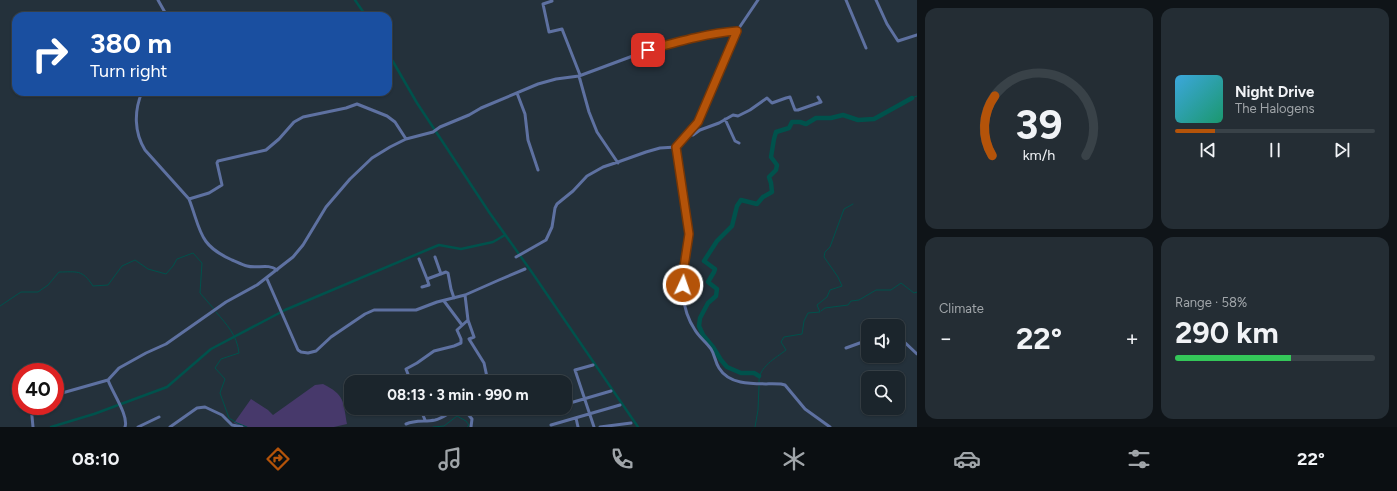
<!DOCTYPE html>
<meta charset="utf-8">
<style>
body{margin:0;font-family:Figtree,sans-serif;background:#242d34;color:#f1f3f6;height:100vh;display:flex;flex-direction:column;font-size:15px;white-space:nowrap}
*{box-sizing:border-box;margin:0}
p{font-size:13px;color:#a0a5a9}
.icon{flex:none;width:22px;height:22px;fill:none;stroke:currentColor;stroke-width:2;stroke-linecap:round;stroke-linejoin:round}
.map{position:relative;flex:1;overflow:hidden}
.drawer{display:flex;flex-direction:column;gap:8px;padding:8px;background:#0f1418;width:480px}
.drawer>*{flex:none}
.guide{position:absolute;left:12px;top:12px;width:380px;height:84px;border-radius:12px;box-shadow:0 1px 3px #0004,0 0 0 1px #394248;background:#1a4fa0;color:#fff;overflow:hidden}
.fabs{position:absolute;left:861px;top:319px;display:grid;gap:8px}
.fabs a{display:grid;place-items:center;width:44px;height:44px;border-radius:8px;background:#1b252c;box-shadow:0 1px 3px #0004,0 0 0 1px #394248;font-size:20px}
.speed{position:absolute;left:12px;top:363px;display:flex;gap:8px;font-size:20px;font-weight:700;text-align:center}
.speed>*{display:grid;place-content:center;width:52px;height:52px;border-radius:50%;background:#1b252c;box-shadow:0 1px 3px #0004,0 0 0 1px #394248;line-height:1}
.speed .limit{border:6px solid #d22;background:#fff;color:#111}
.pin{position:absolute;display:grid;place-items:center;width:34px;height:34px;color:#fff;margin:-17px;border-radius:8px;box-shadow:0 2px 6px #0006}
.me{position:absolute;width:44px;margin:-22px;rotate:3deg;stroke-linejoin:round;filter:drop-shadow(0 0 3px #0008)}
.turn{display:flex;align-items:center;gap:14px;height:84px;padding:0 12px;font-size:18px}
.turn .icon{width:52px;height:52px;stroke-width:2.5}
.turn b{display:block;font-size:28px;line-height:34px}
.big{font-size:30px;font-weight:700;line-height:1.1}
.drawer .tile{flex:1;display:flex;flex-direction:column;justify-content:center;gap:6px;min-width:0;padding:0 14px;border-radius:12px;background:#242d34}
.drawer .dial{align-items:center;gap:0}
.dial svg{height:104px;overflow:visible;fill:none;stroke:#394248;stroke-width:7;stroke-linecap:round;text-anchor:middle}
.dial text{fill:#f1f3f6;stroke:none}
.song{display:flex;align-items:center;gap:12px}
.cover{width:48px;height:48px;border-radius:6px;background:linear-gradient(135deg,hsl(200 70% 55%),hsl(160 70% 35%))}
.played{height:4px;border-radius:2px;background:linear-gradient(90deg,#b45309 20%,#394248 20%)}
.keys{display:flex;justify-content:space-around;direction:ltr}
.heat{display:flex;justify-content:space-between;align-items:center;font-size:22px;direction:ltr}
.charge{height:6px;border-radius:3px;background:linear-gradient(90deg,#34c759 58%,#394248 0)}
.drawer .tiles{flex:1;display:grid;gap:8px;grid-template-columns:repeat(2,1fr)}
.trip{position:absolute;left:344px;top:375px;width:228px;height:40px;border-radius:12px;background:#1b252c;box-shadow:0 1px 3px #0004,0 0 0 1px #394248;font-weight:700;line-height:40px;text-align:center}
.menu{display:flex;height:64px;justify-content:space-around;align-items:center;background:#0b0f12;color:#a0a5a9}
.menu .icon{width:28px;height:28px}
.menu .selected{color:#b45309}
.menu b{font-size:18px;color:#f1f3f6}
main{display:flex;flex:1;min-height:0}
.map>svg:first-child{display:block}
.green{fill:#47396b}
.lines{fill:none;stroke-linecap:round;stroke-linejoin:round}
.stream{stroke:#00524c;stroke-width:1}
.canal{stroke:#00524c;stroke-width:2.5}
.river{stroke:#00524c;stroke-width:4.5}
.minor{stroke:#5e71a1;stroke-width:3}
.route-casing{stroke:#753606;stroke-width:10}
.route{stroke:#b45309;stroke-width:7}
</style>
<main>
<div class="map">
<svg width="917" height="427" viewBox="0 0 917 427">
<rect width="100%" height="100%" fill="#24313b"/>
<path class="green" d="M323,384c22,11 20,17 24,40l-13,3h-89l-11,-4 17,-24 17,11 5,5 42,-30z"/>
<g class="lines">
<path class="stream" d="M912,98l5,-2
M0,306l21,-14h17l10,-7 11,-13c18,0 23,-3 34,14l15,-1 14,-19 13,-6 13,9 18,5 7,-8 4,-7 16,-6 9,10 -2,30 14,16
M821,311l4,-3 23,-3 3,-4 8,-1 17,-10h15l10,-7 13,10 3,-1
M216,312c11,13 21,23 23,41l-18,6 -6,9 10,11 -5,14 9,25 8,5 10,4
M759,382c-1,-15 17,-24 27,-32l-5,-8 3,-5 18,-3 2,-13 4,-8 12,-1 -3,-7 10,-8 3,-7 12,-4 -4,-9 -14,-20 1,-5 5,-5 14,-38 9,-5
M433,427l11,-1 13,-10 9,5 3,4 -2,2
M755,427l3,-17 1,-24"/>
<path class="canal" d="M355,0l11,16
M388,53l29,50 72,109 42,59 107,156
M51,427l43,-13 73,-27 44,-38 74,-39 149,-63 5,-2 22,4 32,-7 12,-7"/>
<path class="river" d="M759,376l-5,-3h-13l-14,-6 -6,-7 -8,-13 -10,-12 -4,-9 1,-8 8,-15 8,-7 1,-7 -9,-7 6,-10 1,-3 -11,-8 13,-20 15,-15 5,-20 4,-6 16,4 6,-7 9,-5 -1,-9 -2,-6 7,-7 1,-5 -6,-8 3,-18 2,-7 13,-4 3,-6h8l6,2 10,-6h15l12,-3 15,5 16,-1 38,-21"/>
<path class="minor" d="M158,0l9,16
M846,0l20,48
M876,0l11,24 11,17 19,-6
M552,1l-9,3 6,28 13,-3 18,46
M737,31l-39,91 -22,25c3,17 5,35 7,52 1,12 6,24 5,36 -1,33 -14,64 7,95 4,7 11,12 16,19 4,6 4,13 8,19 12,20 42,15 62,16l4,1 20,24 25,18
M579,76l10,36 8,20 21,31
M142,92c-8,19 -8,40 3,58l44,49
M517,93l8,21 3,26 10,30
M725,119l10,22 4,2
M687,135h6l7,-5 19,-7 14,-8 5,1 12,-6 17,-12 5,5 14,-5 4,-1 5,13h3l23,-8 -3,-5
M435,257l6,17
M516,257l30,-17 6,-13 3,-19 2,-4 16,-13 14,-15 16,-9 15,-5 28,-10 14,-4 16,-1
M419,259l8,20 19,-7 2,1 3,16 3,9
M277,270c-9,-7 -20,-1 -30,-4 -5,-1 -10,-4 -15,-6 -34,-15 -31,-30 -43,-61l20,-6 13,-8 -5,-22 1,-2 48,-11 13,-11 15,-17 9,-5 43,-9 11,-4 30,12 8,6 11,17
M267,279l31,71 3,2 7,1 8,-2 15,-14 34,-23 9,-4h42l21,-8 28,-7 34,-15 26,-11
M422,287l7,-2 -2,-6
M444,301l18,24
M468,320l6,17 -5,2 15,24 3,14 -13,4v1
M898,336l19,18
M846,348l22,-8
M593,365l-18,5 19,57
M108,380c4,12 21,36 17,47
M411,382l-5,-13 11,-6 17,-12 20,-5 7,-3v-4l-4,-9 11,-10 -3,-25
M55,395l53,-15 11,-12 27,-15 20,-9 60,-42 31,-17 36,-28 10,-12 23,-38 24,-28 22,-21 18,-11 16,-8 27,-7 7,-5 29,-12 12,-7 57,-24 18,-5 23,-3 78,-29 70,-16h10l21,-31
M570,403l41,-12
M31,406l2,21
M420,408l5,12
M467,413l5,6 -1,8
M576,418l2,9
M406,424c10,-4 19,-2 29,-4 8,-2 13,-7 21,-10l11,3 7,-5
M551,425l69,-20
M138,427l21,-10
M170,427l27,-19 8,-1 17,8 10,10 10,2
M600,427l31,-4"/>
</g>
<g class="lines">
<defs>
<path id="route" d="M648,50c29,-8 60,-17 89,-19l-39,91 -22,25 13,87 -5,33 -1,18"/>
</defs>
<use href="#route" class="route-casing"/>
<use href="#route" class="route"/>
</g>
</svg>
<div class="fabs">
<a><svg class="icon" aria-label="sound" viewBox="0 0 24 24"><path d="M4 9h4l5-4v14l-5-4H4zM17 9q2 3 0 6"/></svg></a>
<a><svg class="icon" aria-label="search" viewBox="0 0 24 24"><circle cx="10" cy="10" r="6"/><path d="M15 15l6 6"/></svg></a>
</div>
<div class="speed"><div class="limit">40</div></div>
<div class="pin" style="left:648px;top:50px;background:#d93025"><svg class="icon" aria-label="arrive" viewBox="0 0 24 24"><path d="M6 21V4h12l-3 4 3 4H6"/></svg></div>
<svg class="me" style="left:683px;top:285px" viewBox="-20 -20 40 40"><circle r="17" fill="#b45309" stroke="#fff" stroke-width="3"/><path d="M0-11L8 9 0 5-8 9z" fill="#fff"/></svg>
<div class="trip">08:13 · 3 min · 990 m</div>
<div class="guide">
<div class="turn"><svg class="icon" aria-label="right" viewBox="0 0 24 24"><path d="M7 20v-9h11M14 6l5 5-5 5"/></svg><div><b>380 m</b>Turn right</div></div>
</div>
</div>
<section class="drawer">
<div class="tiles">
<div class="tile dial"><svg viewBox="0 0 100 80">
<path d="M14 69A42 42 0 1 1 86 69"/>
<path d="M14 69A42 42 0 0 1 16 23" stroke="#b45309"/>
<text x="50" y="56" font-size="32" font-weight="700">39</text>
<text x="50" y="72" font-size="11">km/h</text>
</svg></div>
<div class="tile">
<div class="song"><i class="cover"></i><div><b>Night Drive</b><p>The Halogens</p></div></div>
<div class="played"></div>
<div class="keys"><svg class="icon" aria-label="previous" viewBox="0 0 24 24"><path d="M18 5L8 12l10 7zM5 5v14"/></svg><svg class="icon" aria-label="pause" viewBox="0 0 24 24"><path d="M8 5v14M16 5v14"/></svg><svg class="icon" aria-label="next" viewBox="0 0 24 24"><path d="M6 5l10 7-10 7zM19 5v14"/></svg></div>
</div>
<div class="tile"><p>Climate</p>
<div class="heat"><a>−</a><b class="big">22°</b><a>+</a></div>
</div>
<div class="tile"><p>Range · 58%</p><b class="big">290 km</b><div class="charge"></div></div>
</div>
</section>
</main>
<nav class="menu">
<b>08:10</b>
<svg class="icon selected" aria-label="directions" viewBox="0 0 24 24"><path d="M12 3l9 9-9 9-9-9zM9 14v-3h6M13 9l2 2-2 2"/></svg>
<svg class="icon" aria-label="music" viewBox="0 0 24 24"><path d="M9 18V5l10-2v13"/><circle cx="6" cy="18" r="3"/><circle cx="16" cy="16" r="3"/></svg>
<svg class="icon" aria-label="phone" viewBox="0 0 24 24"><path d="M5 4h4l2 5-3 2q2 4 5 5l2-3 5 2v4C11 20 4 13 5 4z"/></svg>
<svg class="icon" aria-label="climate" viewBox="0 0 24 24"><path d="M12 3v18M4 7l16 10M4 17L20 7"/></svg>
<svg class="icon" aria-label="car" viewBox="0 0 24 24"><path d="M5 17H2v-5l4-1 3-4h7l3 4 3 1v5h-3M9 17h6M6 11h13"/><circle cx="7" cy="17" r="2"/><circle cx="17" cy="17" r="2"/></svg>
<svg class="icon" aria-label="filters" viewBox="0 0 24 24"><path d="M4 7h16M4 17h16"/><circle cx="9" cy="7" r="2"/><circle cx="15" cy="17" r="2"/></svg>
<b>22°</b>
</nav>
